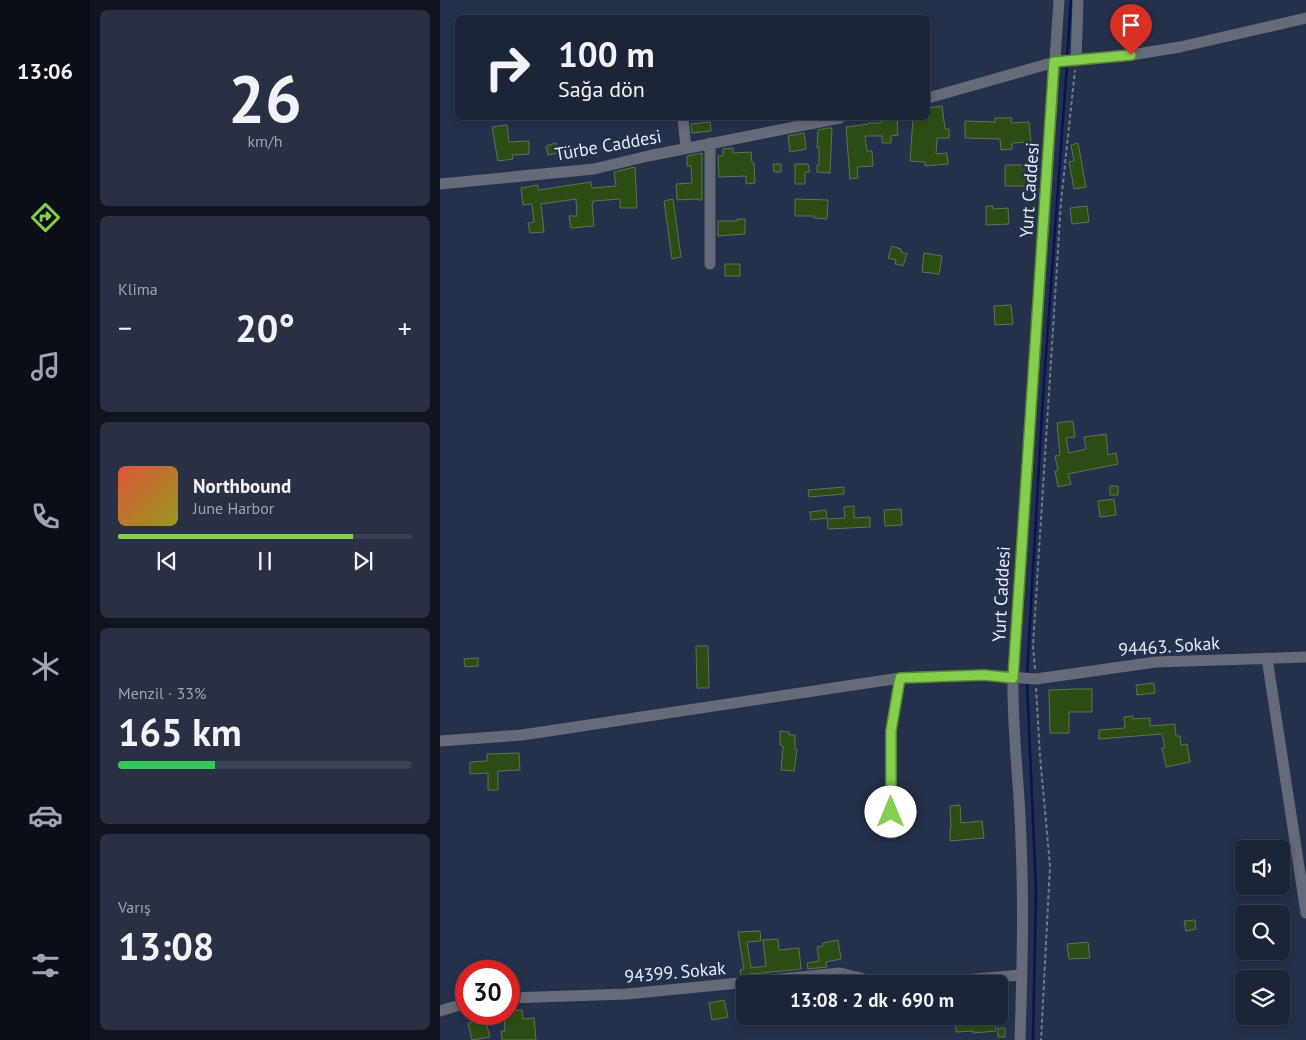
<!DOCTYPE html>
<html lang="tr">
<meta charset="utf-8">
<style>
body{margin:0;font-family:"PT Sans",sans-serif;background:#293043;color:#f1f3f6;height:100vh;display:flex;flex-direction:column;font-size:19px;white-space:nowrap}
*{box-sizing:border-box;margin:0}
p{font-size:16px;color:#a0a4ae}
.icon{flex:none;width:28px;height:28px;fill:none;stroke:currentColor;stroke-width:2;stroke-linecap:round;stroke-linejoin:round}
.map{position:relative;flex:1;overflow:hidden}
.details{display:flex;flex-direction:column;gap:10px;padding:10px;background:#0f141f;width:350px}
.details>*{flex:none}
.guide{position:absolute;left:15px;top:15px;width:475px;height:105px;border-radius:8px;box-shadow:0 2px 8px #0003,0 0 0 1px #3a4153;background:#1c2438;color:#f1f3f6;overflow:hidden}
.controls{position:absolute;left:795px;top:840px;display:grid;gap:10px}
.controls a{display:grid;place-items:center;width:55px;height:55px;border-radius:8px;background:#1c2438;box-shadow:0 2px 8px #0003,0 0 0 1px #3a4153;font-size:25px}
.speed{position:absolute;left:15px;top:960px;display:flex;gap:10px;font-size:25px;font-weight:700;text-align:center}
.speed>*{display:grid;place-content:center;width:65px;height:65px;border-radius:50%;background:#1c2438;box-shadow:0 2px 8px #0003,0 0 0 1px #3a4153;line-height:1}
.speed .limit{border:8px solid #d22;background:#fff;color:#111}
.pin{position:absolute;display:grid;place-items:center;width:42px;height:42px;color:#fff;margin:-51px -21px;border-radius:50% 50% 50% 0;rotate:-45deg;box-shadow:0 0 5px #0007}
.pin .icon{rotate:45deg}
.me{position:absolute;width:55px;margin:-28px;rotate:0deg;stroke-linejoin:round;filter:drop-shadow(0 0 4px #0008)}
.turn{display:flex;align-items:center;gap:18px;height:105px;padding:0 20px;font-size:22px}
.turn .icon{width:65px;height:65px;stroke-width:2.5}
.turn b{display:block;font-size:35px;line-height:42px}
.big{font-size:38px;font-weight:700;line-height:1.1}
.details .widget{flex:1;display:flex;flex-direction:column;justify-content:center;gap:8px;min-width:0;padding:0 18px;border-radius:8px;background:#293043}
.details .dial{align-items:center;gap:0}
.dial b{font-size:65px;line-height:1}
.song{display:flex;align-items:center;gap:15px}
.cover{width:60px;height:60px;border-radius:8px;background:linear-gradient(135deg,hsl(10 70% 55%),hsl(60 70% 35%))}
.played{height:5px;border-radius:2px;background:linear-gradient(90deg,#84cf4d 80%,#3a4153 80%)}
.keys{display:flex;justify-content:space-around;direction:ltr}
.heat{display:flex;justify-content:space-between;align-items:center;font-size:28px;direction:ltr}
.charge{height:8px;border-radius:4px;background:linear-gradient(90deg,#34c759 33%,#3a4153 0)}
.trip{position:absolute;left:296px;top:975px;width:272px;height:50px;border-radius:8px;background:#1c2438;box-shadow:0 2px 8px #0003,0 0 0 1px #3a4153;font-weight:700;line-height:50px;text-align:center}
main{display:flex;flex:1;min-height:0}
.menu{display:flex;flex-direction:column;width:90px;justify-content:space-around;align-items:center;background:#0b0e16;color:#a0a4ae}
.menu .icon{width:35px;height:35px}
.menu .active{color:#84cf4d}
.menu b{font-size:22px;color:#f1f3f6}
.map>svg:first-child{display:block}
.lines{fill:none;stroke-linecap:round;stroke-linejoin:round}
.stream{stroke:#061455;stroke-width:2.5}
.building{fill:#2b4c12;stroke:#5f7255}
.path{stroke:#6f798f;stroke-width:2;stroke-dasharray:4 2.5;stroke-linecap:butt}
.minor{stroke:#646a77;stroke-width:11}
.route-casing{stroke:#568732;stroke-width:12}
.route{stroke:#84cf4d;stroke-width:9}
.labels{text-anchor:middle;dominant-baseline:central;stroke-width:5;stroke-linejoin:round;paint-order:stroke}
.street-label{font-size:18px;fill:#e4ecfd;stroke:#25304a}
</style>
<main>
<nav class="menu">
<b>13:06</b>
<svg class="icon active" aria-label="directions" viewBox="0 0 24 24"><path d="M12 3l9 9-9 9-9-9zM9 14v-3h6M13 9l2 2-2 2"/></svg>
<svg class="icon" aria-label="music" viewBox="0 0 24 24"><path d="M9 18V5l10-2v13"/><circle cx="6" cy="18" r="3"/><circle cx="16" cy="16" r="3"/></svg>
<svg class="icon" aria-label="phone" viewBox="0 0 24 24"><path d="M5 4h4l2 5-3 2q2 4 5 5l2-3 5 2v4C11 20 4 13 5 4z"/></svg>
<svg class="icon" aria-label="climate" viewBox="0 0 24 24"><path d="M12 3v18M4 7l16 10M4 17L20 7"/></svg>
<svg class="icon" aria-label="car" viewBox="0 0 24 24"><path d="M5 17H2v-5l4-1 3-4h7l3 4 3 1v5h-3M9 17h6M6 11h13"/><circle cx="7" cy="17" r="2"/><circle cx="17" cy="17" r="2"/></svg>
<svg class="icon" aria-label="filters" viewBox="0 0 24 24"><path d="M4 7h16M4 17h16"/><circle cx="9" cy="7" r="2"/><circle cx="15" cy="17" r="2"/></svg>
</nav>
<section class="details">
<div class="widget dial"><b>26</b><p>km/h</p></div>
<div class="widget"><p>Klima</p>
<div class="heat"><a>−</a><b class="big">20°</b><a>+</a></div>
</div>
<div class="widget">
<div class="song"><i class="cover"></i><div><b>Northbound</b><p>June Harbor</p></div></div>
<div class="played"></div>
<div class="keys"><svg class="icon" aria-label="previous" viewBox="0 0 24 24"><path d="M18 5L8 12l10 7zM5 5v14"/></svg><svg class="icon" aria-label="pause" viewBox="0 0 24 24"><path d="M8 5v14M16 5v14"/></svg><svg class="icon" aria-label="next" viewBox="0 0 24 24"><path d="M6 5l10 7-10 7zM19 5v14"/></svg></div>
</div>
<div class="widget"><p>Menzil · 33%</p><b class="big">165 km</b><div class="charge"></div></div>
<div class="widget"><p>Varış</p><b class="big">13:08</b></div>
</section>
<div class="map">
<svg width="866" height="1040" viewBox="0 0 866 1040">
<rect width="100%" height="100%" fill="#25304a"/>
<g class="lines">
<path class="stream" d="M627,58l4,-58
M587,675l16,-279 24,-332
M587,683l9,205 -3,152"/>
</g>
<path class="building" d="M502,106l3,23h4v9h-12l-1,16 11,-1 1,11 -23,2v-4l-15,-1 3,-43h16l-1,-10z
M555,118h17l-1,5 18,-1 2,20 -19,1v6l-11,1 -1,-11 -35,-1v-17l30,1z
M457,120l1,15 -7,1v7h-9v-7h-17l2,15h5l1,15 -16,1 1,11 -8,1 -4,-52 22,-3v-1h13v-2z
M270,122l1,9 -19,2 -1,-9z
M67,125l2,17 20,-1v13l-17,1 1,4 -15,2 -6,-34z
M387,128h5l-2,45 -13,-1v-7h2v-18l-2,1 1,-18z
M364,133l2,16 -16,3 -2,-16z
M116,143l2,10 -10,2 -2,-9z
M638,143l8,44 -12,2 -5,-27 5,-1 -3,-16z
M293,148v5l18,-1 1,11h2l1,20 -9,1v-8l-27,1 -1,-21h5v-7z
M262,153v47h-4v-1l-21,1 -1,-16 16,-1 -1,-17h-4v-10z
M333,164h8v8h-7z
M355,164h13l2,8h-5v12h-10z
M565,165h23v21h-23z
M195,167l2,41h-17v-9l-27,2v3h-1l2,22 -23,2 -2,-12h8l-1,-17 -35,5 3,28 -14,1 -2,-10 6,-1 -2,-18 -9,1 -2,-17 17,-3v5l53,-8 1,6 24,-2 -2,-14z
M233,199l8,58 -9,2 -8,-58z
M355,199l33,1 -1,19 -13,-1v-2h-19z
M546,206h7v3l15,-1 1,16 -23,1z
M647,206l2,16 -17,2 -2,-16z
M297,219h8v15l-27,2v-15h19z
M452,246l9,3v3l6,2 -4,12 -8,-2 1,-4 -8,-2z
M484,253l18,3 -3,18 -17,-2z
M285,264h15v12h-15z
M571,305l2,19 -18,1 -1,-19z
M633,421l2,16 -9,1 3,15 17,-4 -2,-12 22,-3 2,21 8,-2 2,11 -50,10 3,10 -13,3 -3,-16h3l-3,-15 5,-1 -3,-32z
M670,486h8v9h-8z
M404,487v7l-35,3 -1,-7z
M674,499l2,16 -16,2 -2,-16z
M414,506v12l16,-1v10l-42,2 -1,-10 18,-1 -1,-11z
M461,509l1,16 -17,1 -1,-16z
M386,510l1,8 -16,2 -1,-8z
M256,646h12l1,42h-12z
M38,658v8l-13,1 -1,-8z
M714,683l1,10 -18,2 -1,-10z
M635,689h17v23h-23v21h-19l-1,-43z
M693,716v3l17,-1v8l25,-2 1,12h4l1,9 6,-1 3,18 -24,5 -4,-19h3l-3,-14 -63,5v-9l26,-2 -1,-11z
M340,731l9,1v3h6v14h2l-3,22 -13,-1 2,-24 -3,-1z
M79,753l1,17 -22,1v19h-10v-17l-18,1v-12l17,-1v-7z
M520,805l1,18 21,-2 2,17 -34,3v-13h1l-1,-22z
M447,824h9v14h-9z
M755,920l1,9 -10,2 -2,-10z
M320,931l1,10 -14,1 4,26 15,-2 -3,-26 15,-1 1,11 20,-2 2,21 -60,6 -1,-5 4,-1 -6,-37z
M398,940l3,19 -15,3 1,5 -19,2 -1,-6 12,-2 -2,-14 6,-1v-3z
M648,942l2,16 -21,1 -2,-15z
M560,984h6l1,17 -7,1z
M284,1000l4,17 -16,3 -3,-17z
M82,1010l1,9 11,-1 2,22h-34l-1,-9h4l-1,-17h5v-3z
M545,1016h10l1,15 -23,2v-2l-17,1 -1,-8 30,-3z
M45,1019l5,18 -18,3 -4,-17z
M558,1028h7v9h-7z"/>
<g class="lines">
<path class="path" d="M595,669l-2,-23 28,-444 14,-132
M596,688l4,68 10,110 -9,174"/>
<path class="minor" d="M636,61l2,-61
M488,98l127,-36 76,-7 49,-8 126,-29
M243,118l3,30
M270,143v121
M0,184l154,-15 54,-13 192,-38
M827,658l39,255
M0,741l82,-6 378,-57 85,-3 51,4 120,-17 150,-5
M451,811v-80l9,-53
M69,998l118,-4 213,-21 45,11 56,-2 81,-7
M0,1011l26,-8
M580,1040c2,-66 4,-132 1,-198 -1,-55 -9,-109 -8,-164l46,-678"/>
</g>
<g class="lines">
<defs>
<path id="route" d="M451,812v-81l9,-53 84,-3 29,3 41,-616 77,-7"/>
</defs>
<use href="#route" class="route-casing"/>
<use href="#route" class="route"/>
</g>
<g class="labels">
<g class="street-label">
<text transform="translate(168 145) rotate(-10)">Türbe Caddesi</text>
<text transform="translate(589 190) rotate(-86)">Yurt Caddesi</text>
<text transform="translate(561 594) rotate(-87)">Yurt Caddesi</text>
<text transform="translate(729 646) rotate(-4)">94463. Sokak</text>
<text transform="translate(235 972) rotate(-5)">94399. Sokak</text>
</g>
</g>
</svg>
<div class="controls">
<a><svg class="icon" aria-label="sound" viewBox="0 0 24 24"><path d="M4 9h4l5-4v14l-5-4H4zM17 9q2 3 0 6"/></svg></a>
<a><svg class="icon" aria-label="search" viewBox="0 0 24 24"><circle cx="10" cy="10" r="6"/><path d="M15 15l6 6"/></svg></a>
<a><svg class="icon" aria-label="layers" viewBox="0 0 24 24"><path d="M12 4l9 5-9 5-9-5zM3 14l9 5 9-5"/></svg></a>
</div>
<div class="speed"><div class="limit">30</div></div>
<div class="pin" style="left:691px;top:55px;background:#d93025"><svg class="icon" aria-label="arrive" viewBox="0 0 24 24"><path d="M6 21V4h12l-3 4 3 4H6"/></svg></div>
<svg class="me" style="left:451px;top:812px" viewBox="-20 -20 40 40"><circle r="19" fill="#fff"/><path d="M0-13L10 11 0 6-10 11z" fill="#84cf4d"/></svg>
<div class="trip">13:08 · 2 dk · 690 m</div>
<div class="guide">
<div class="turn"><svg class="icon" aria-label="right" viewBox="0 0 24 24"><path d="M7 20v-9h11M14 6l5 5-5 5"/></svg><div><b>100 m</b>Sağa dön</div></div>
</div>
</div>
</main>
